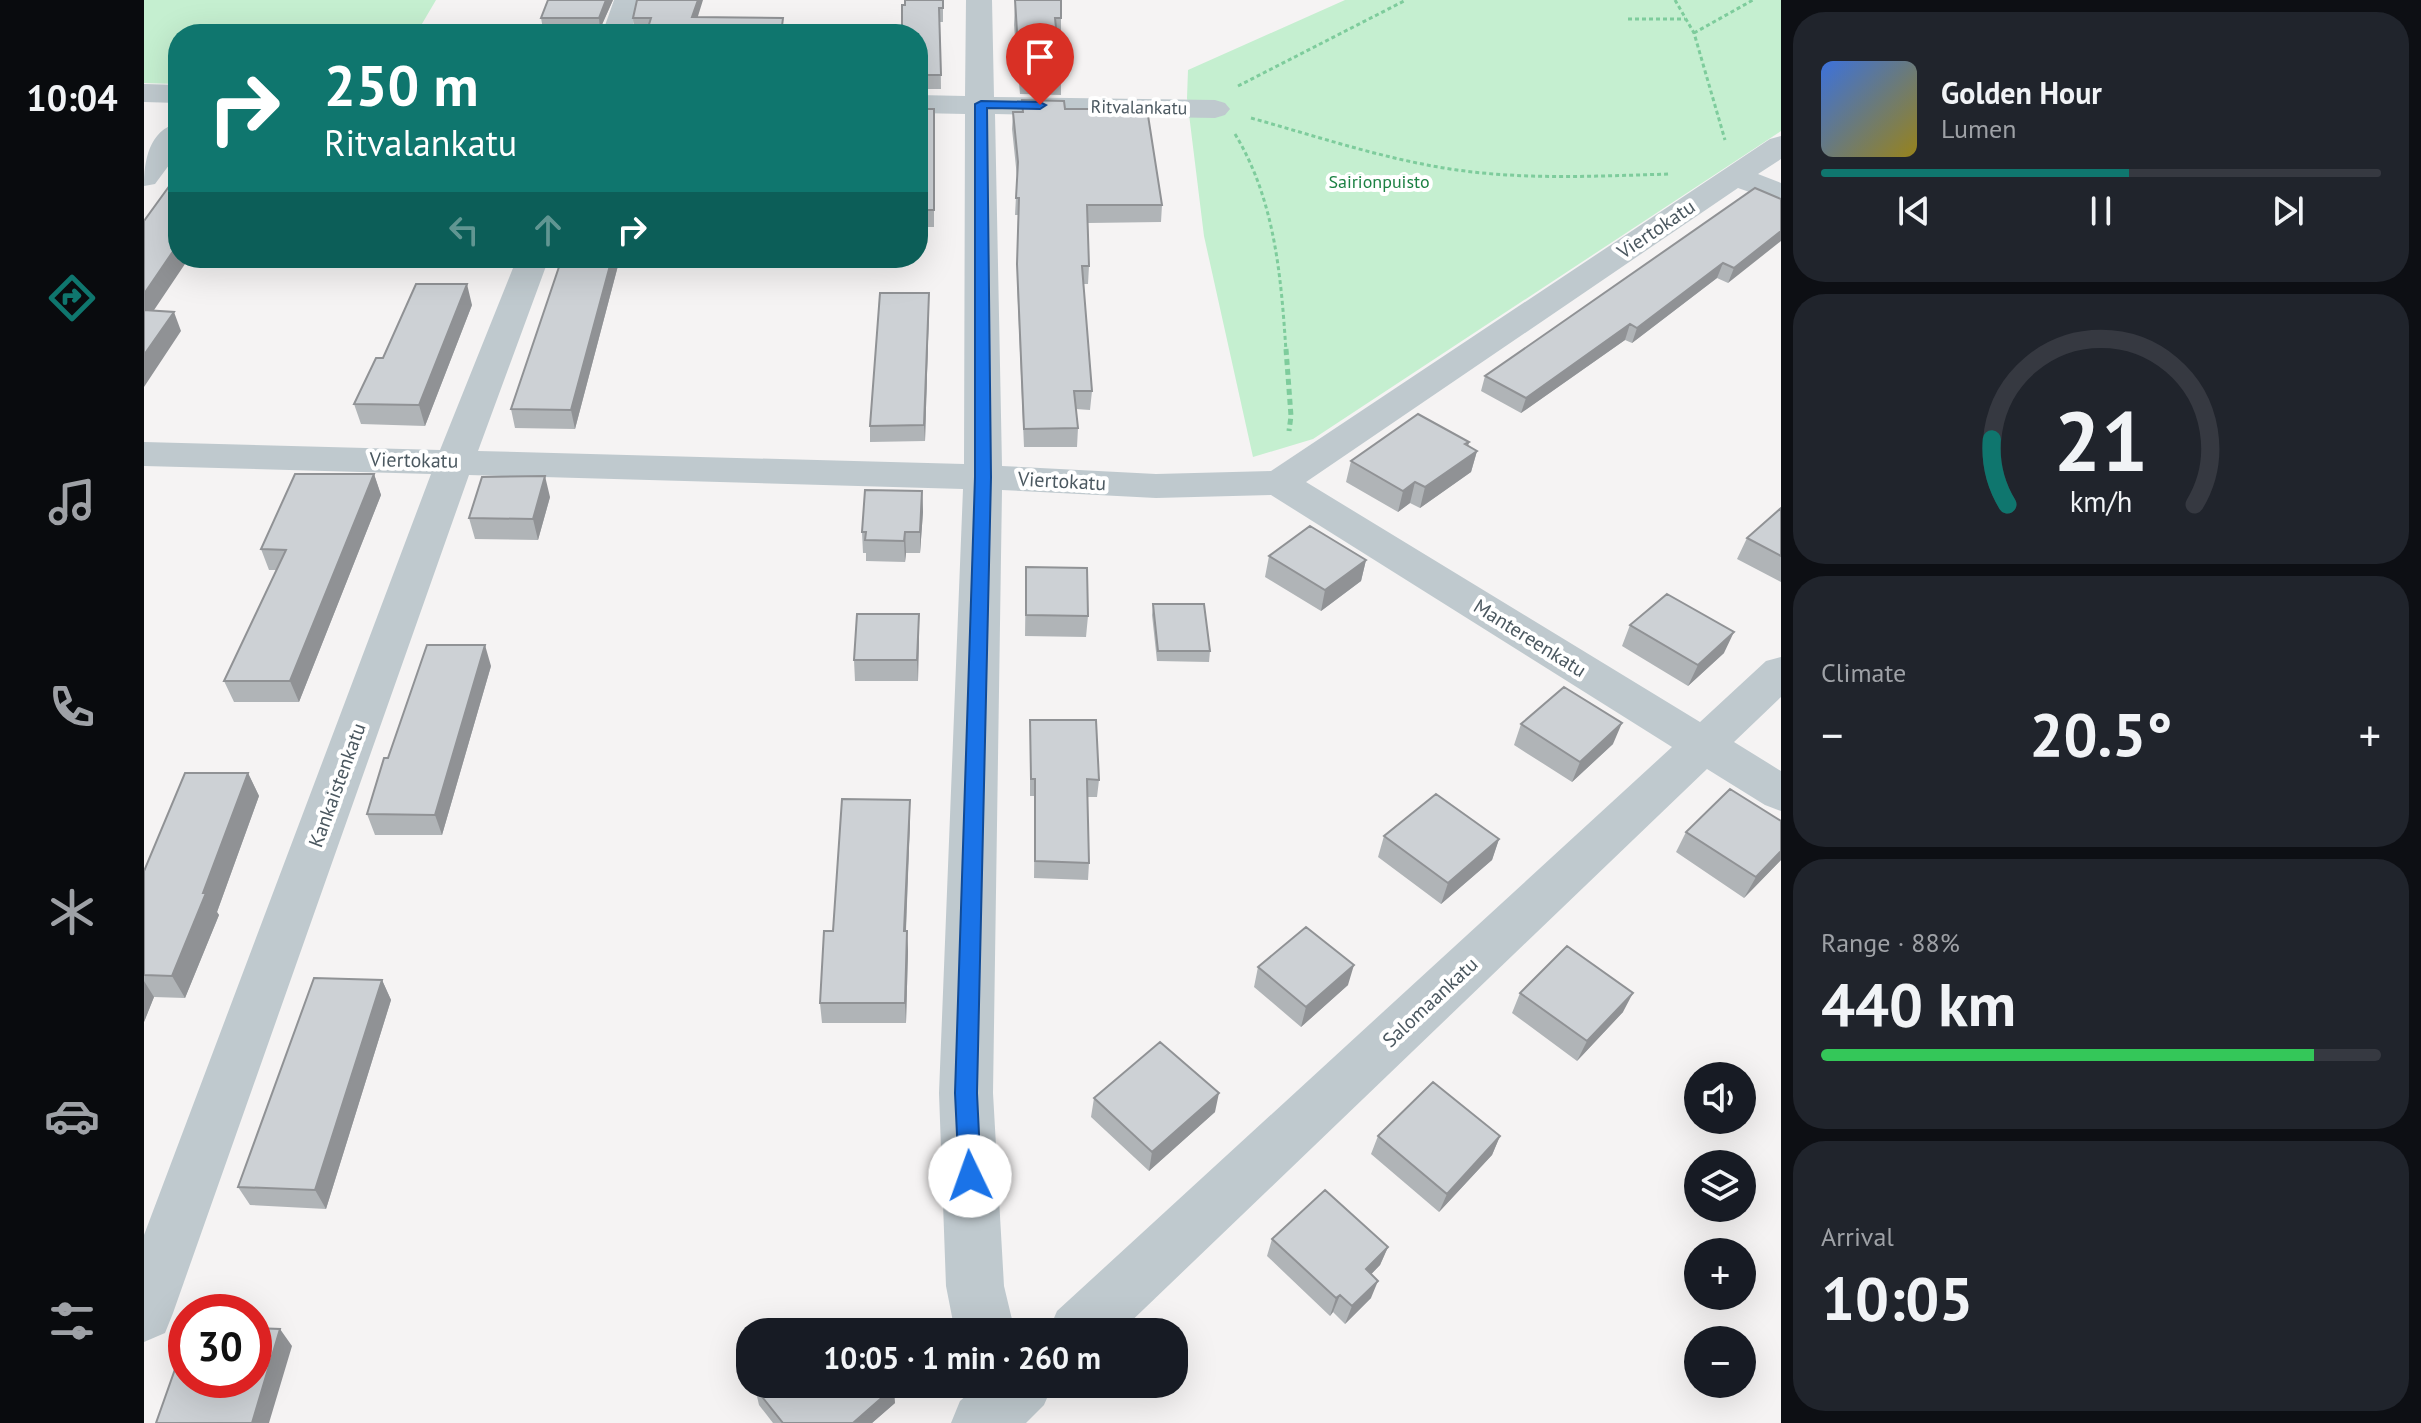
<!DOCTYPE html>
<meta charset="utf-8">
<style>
body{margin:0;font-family:"PT Sans",sans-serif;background:#20242c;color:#f1f3f6;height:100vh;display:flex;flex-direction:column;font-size:30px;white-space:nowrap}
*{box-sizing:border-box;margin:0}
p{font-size:26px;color:#9ea1a6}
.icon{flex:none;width:44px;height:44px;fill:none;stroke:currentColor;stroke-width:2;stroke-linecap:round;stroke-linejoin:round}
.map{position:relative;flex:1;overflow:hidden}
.drawer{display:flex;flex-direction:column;gap:12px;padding:12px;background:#0d0f14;width:640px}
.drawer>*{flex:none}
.hud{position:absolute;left:24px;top:24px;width:760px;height:244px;border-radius:32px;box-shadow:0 8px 32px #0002;background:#0f766e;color:#fff;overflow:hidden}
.buttons{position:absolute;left:1540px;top:1062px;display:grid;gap:16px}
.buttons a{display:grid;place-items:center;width:72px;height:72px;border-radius:50%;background:#171b24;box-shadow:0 8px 32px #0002;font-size:40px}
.speed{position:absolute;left:24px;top:1294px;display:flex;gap:16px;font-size:40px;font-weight:700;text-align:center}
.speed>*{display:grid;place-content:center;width:104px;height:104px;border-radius:50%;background:#171b24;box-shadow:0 8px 32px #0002;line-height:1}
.speed .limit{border:12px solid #d22;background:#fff;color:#111}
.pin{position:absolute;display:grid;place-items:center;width:68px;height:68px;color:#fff;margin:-82px -34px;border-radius:50% 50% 50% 0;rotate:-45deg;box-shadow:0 0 8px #0007}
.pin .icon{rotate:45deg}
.me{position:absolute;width:88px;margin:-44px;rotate:357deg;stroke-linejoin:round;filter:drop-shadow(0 0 6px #0008)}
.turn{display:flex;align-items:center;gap:28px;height:168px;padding:0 24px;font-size:36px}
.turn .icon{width:104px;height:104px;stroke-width:2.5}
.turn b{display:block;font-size:56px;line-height:68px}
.lanes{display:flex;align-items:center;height:76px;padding:0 24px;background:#0003;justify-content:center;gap:40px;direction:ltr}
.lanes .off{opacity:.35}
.big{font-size:60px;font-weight:700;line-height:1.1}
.drawer .tile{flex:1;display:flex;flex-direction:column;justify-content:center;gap:12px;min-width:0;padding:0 28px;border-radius:32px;background:#20242c}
.drawer .dial{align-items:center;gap:0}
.dial svg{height:208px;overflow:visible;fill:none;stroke:#363941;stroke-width:7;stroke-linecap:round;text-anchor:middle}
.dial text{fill:#f1f3f6;stroke:none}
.song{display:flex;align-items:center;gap:24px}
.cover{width:96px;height:96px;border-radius:12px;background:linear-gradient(135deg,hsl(220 70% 55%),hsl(50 70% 35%))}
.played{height:8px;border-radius:4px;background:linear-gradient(90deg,#0f766e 55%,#363941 55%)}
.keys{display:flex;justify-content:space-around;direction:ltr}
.heat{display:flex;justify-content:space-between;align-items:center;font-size:44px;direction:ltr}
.charge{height:12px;border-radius:6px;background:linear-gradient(90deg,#34c759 88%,#363941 0)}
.trip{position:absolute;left:592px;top:1318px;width:452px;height:80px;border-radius:32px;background:#171b24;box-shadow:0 8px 32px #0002;font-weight:700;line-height:80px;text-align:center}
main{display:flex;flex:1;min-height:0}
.menu{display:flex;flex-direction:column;width:144px;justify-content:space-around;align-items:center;background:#090b0e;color:#9ea1a6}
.menu .icon{width:56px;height:56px}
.menu .active{color:#0f766e}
.menu b{font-size:36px;color:#f1f3f6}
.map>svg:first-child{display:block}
.green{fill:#c5efd0}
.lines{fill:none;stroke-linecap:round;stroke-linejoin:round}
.path-far1{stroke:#7ecc9c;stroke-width:3;stroke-dasharray:4 3;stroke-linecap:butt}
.path{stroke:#7ecc9c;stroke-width:5;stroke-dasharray:6 4;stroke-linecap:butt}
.minor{fill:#bfc9ce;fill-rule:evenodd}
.wall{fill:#b0b4b7}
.shaded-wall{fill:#909295}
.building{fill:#cdd1d5;stroke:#909295;stroke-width:2}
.route{fill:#1a73e8;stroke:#114b97;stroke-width:2}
.labels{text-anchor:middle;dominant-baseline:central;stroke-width:8;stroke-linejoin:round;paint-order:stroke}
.far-street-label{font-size:18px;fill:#4b5860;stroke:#fff}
.far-park-label{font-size:18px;fill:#1c8143;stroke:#fff}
.street-label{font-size:20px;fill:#4b5860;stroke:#fff}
</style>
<main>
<nav class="menu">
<b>10:04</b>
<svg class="icon active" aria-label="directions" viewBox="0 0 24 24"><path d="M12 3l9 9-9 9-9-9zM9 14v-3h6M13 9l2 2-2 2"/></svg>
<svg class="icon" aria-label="music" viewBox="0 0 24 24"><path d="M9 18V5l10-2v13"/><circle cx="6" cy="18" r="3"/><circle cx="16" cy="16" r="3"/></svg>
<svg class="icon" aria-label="phone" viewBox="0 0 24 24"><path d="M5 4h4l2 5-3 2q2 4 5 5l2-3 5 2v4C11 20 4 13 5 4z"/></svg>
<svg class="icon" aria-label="climate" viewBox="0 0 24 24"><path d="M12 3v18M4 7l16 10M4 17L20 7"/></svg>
<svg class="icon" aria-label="car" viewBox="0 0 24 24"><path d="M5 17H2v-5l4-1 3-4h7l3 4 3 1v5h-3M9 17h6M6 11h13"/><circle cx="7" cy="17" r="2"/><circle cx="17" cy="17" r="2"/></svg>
<svg class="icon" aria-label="filters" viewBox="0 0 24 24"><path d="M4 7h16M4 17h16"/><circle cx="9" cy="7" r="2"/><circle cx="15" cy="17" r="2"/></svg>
</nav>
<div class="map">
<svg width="1637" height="1423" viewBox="0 0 1637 1423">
<rect width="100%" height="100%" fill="#f5f3f3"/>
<path class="green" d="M0,0h292l-20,34h-238v50l-34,-1z
M1201,0h436v131l-468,308 -60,18 -49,-221 -17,-138 1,-28z"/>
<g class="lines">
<path class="path-far1" d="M1531,0l19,33 31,107
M1484,19h57
M1550,33l59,-33
M1094,86l168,-86
M1107,118c68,19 136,42 206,52 71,10 142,6 213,4
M1091,134c40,66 46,142 51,217"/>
<path class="path" d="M1142,349l5,67 -2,15"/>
<path class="minor" d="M470,0h26l-10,34h-28z
M822,0h26l2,97 221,3 10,3 5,6 -5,6 -10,3 -220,-4 7,352 154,8 115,-3 499,-332 11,-3v23l-23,15 23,9v20l-43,-15 -432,294 394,240 66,-61 15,-4v40l-47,45 47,29v40l-16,-6 -58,-36 -587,563h-72l9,-21 615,-564 -401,-252 -115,3 -154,-8 -9,603 11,193 11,46h-60l-9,-46 -7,-193 24,-604 -494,-14 -296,838 -8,20 -21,9v-107l287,-761 -287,-8v-24l296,8 77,-192h32l-71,193 486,13 1,-350 -47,-1v-18l47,1z
M0,84l34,1v18l-34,-1z
M34,123v30l-23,31 -11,2c0,-25 5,-56 34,-63z
M835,1384h74l-9,21 -18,18h-75l9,-22z"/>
</g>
<path class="wall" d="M469,0l-13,29h-26l1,5h-59l27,-5 -2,-11z
M799,0v22h-3l1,67h-23v-55z
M871,0l46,18v16h-5l5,44v17l-41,-1 -6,-69z
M553,17l87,13 -150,-1 -1,-11z
M878,100l43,9 97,96 -1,17 -73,1 1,43 -1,18h-5l9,107 -2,19 -14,-1 2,19 -1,19h-53l-7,-165 1,-67h-3l2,-38 -5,-48 1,-17h9z
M774,109h16v118h-16z
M1637,199l-53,84 -11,-5 -85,65 -7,-3 -104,73 -40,-22 4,-15z
M418,258h58l-45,171 -60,-1 -4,-19z
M328,305l-47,121 -64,-2 -7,-20 29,-46z
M785,308l-4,133 -55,1v-16z
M1325,442l-1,4 9,5 -6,21 -51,36 -10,-5 -12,9 -52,-30 5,-21z
M230,474l7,21 -82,207h-65l-10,-21 53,-111h-8l-8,-21z
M778,491l1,21 -3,41h-14l-1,9 -39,-1v-8h-3l-1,-21z
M406,497l-12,43 -63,-1 -6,-21z
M1637,508v74l-44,-23 10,-21z
M1125,556l97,4 -5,21 -40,30 -56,-34z
M882,567l62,49 -2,21 -61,-1z
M1009,604l57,47 -1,11 -52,-1 -5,-46z
M775,614l-1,67h-63l-1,-21z
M1486,625l94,28 -36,33 -66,-40z
M347,666l-49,169h-67l-8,-21 21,-56z
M886,720l69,60 -2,17h-10l2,66 -1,17 -54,-2 1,-82h-5z
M1377,724l92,20 -41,38 -58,-37z
M104,773l11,23 -42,116 2,3 -34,83 -31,-1 -10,25v-151z
M766,821l-4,110 2,20 -2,72h-84l-2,-20 13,-72z
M1637,821v39l-37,38 -68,-46 10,-20z
M1240,836l115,3 -7,21 -51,44 -63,-47z
M1114,967l90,18 -47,42 -47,-40z
M238,980l9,20 -65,209 -76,-4 -12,-18z
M1376,993l103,19 -46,49 -65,-48z
M950,1098l121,14 -66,59 -58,-54z
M1234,1136h122l-8,19 -53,57 -68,-58z
M1128,1239l116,8 -8,18 -9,9v24l-26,26 -12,-12 -3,4 -63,-60z
M611,1388l140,15 -23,20h-99l-14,-18z"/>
<path class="shaded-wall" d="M462,0h7l-13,29 -1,-11z
M554,0h5l-9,29 -2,-12z
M1637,231v10l-53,42 6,-15z
M34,244v14h11l-45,67v-31z
M468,258h8l-45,171 -4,-19z
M1579,263l-6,15 -85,65 5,-15z
M323,284l5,21 -47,121 -6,-21z
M785,293v15l-4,133 -1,-16z
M30,312l7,19 -37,56v-32z
M1486,324l-5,16 -104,73 5,-15z
M1325,442l-5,18 13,-9 -6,21 -51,36 5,-21 40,-43z
M230,474l7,21 -82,207 -9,-21z
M401,476l5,21 -12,43 -5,-21z
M1271,482l-5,21 -12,9 5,-21z
M778,491l1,21 -3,41v-21z
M761,532l1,21 -1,9 -1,-21z
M1222,560l-5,21 -40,30 4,-21z
M775,614v21l-1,46 -1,-21z
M1590,632l-10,21 -36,33 10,-21z
M341,645l6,21 -49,169 -7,-20z
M1478,723l-9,21 -41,38 8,-20z
M104,773l11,23 -42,116 2,3 -34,83 -13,-22z
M766,800v21l-5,130 -1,-20z
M1355,839l-7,21 -51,44 7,-21z
M1637,851v9l-37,38 12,-21z
M763,931l1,20 -2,72 -1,-20z
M1210,965l-6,20 -47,42 5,-20z
M238,980l9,20 -65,209 -11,-19z
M0,981l10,16 -10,25z
M1489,993l-10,19 -46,49 10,-20z
M1075,1093l-4,19 -66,59 3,-19z
M1356,1136l-8,19 -53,57 8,-18z
M1244,1247l-8,18 -21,22 7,-18z
M1234,1281l-7,17 -26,26 7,-18z
M1196,1295l-7,17 -3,4 6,-18z
M136,1329l12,17 -23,77h-17z
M750,1387l1,16 -23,20h-19z"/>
<path class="building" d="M404,0h58l-7,18h-58z
M493,0h61l-6,17 91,1 -2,16h-135l5,-16h-18z
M761,0h38v8h-4l2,67h-23v-41h-16v-29h3z
M871,0h46v18h-6l6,60h-41z
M430,29l-2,5h-56l2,-4z
M878,100l42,1 1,8h82l15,96h-75l2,61h-7l10,125h-18l4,37 -54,1 -7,-165 2,-66h-3l2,-36 -5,-50h10z
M774,109h16v101h-16z
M34,174v70l-34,50v-73z
M1611,188l26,11v32l-47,37 -11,-5 -86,65 -7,-4 -104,74 -41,-22z
M418,258h50l-41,152 -60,-1z
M272,284h51l-48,121 -65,-1 22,-46h7z
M736,293h49l-5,132 -54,1z
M0,310l30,2 -30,43z
M1274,414l51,28 -4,2 12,7 -52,36 -10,-5 -12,9 -52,-30z
M151,474h79l-84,207h-66l62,-131 -25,-1z
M401,476l-12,43 -64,-1 13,-41z
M721,490l57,1 -2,41h-15l-1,9 -39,-1 1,-8h-4z
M1637,508v48l-34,-18z
M1166,526l56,34 -41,30 -56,-34z
M882,567l61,1 1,48 -62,-1z
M1523,594l67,38 -36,33 -68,-40z
M1009,604h51l6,47h-52z
M713,614h62l-2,46h-63z
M283,645h58l-50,170 -68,-1 17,-56h4z
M1420,687l58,36 -42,39 -59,-38z
M886,720h66l3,60 -12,-1 2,84 -54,-2v-82h-4z
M41,773h63l-45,120h3l-34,83 -28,-1v-104z
M1586,789l51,32v30l-25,26 -70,-45z
M1292,794l63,45 -51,44 -64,-47z
M698,799l68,1 -6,131h3l-2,72h-85l4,-72h9z
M1162,927l48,38 -48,42 -48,-40z
M1423,946l66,47 -46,48 -67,-48z
M170,978l68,2 -67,210 -77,-3z
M1016,1042l59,51 -67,59 -58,-54z
M1289,1082l67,54 -53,58 -69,-58z
M1181,1190l63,57 -22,22 12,12 -26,25 -12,-11 -4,3 -64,-59z
M692,1320l10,12h-25z
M110,1328l26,1 -28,94h-96l30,-85v42h68z
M616,1384h132l2,3 -41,36h-70l-28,-35z"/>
<path class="route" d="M837,101l59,1 6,3 -6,4 -53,-1 4,369 -14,616 4,83 -3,7 -8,3 -8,-3 -3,-7 -4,-83 20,-616v-373z"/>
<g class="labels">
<g class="far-street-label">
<text transform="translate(995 107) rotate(1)">Ritvalankatu</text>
</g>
<g class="far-park-label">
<text x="1235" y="181">Sairionpuisto</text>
</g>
<g class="street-label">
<text transform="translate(1512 229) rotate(-34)">Viertokatu</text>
<text transform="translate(270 460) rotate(1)">Viertokatu</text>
<text transform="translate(918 481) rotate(3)">Viertokatu</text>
<text transform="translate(1386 638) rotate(32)">Mantereenkatu</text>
<text transform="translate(193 785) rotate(-70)">Kankaistenkatu</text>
<text transform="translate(1286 1002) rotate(-43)">Salomaankatu</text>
</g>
</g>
</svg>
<div class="buttons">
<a><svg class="icon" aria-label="sound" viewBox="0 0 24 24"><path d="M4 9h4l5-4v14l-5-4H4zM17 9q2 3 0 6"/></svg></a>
<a><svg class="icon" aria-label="layers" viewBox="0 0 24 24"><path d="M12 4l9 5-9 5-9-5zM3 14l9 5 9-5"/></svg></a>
<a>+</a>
<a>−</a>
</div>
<div class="speed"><div class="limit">30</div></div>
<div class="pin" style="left:896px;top:105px;background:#d93025"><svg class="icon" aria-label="arrive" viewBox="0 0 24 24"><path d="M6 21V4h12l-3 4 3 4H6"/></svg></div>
<svg class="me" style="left:826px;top:1176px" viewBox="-20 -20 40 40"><circle r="19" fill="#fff"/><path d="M0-13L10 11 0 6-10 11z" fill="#1a73e8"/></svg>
<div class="trip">10:05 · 1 min · 260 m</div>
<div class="hud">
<div class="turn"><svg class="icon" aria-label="right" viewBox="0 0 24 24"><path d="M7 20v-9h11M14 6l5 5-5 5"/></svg><div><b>250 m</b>Ritvalankatu</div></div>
<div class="lanes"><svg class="icon off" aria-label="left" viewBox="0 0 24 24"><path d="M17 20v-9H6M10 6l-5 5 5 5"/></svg><svg class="icon off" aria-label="ahead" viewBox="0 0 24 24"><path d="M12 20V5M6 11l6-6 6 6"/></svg><svg class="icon" aria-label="right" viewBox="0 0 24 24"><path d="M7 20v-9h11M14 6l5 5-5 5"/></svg></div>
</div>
</div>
<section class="drawer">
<div class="tile">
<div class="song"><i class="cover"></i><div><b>Golden Hour</b><p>Lumen</p></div></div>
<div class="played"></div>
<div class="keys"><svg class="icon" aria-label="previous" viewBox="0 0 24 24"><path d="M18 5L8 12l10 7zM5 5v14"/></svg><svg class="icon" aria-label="pause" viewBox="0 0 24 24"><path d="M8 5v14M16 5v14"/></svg><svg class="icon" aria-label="next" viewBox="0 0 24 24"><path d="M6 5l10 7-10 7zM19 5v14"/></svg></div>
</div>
<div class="tile dial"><svg viewBox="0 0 100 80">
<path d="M14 69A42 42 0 1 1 86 69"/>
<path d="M14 69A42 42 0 0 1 8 44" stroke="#0f766e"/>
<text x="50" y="56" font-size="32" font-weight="700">21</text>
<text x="50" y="72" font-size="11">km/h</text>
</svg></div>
<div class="tile"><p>Climate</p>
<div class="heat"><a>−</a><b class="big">20.5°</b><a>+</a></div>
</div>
<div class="tile"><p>Range · 88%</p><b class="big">440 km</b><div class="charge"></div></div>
<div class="tile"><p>Arrival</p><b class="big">10:05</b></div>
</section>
</main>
